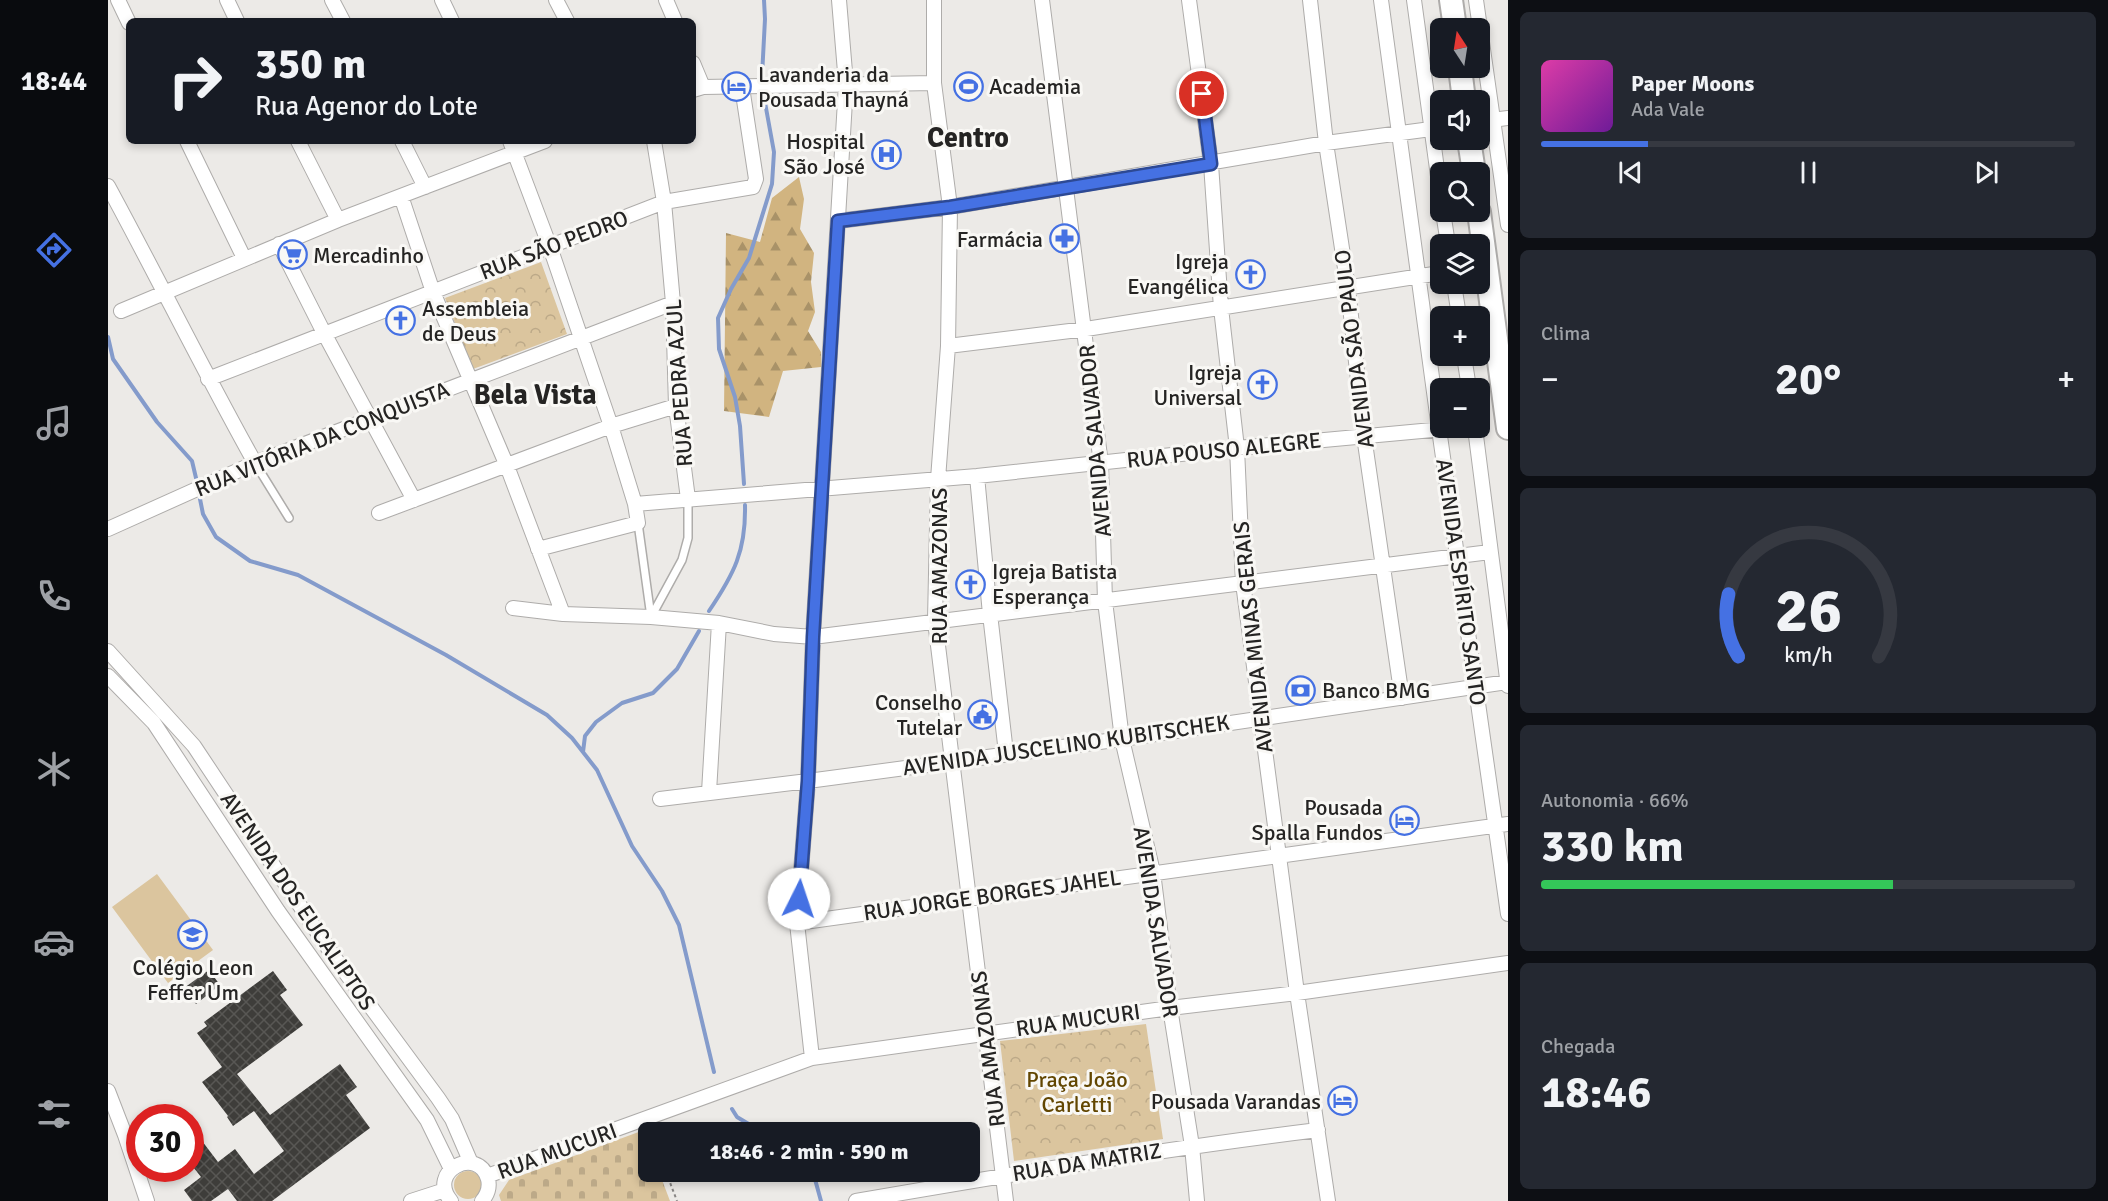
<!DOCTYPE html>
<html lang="pt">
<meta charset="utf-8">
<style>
body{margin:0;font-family:Signika,sans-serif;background:#242831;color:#f1f3f6;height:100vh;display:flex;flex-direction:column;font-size:22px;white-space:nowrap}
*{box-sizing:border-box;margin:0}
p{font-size:20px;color:#9ea1a6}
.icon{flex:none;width:33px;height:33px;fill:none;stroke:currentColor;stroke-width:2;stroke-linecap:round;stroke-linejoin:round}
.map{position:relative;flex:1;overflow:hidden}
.drawer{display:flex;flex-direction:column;gap:12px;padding:12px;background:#0d0f14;width:600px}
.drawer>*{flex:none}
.hud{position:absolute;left:18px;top:18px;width:570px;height:126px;border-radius:9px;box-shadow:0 3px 9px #0003;background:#171b24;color:#f1f3f6;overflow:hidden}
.needle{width:39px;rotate:348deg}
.fabs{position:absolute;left:1322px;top:18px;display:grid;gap:12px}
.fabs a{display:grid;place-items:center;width:60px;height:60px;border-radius:9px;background:#171b24;box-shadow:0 3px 9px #0003;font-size:30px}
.speed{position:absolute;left:18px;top:1104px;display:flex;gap:12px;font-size:30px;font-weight:700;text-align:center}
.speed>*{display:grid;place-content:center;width:78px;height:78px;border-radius:50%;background:#171b24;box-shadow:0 3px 9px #0003;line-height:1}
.speed .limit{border:9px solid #d22;background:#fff;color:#111}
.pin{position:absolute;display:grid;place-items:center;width:51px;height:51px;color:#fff;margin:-26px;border:3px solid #fff;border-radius:50%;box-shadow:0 2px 6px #0007}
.me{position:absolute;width:66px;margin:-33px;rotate:4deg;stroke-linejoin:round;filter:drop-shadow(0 0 4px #0008)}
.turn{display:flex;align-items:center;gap:21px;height:126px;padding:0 30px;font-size:27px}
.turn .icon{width:78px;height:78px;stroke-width:2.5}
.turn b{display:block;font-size:42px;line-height:51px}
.big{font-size:45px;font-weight:700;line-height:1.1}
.drawer .widget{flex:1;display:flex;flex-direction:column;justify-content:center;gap:9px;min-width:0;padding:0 21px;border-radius:9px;background:#242831}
.drawer .dial{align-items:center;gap:0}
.dial svg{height:156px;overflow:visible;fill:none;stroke:#363941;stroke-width:7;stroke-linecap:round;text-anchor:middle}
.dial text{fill:#f1f3f6;stroke:none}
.song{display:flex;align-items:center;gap:18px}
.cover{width:72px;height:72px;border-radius:9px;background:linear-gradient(135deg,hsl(320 70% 55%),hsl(280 70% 35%))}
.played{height:6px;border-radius:3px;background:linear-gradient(90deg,#4571e3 20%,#363941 20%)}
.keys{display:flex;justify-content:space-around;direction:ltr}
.heat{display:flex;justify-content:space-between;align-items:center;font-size:33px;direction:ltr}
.charge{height:9px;border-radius:4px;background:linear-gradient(90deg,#34c759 66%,#363941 0)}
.trip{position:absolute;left:530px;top:1122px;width:342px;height:60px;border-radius:9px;background:#171b24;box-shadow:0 3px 9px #0003;font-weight:700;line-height:60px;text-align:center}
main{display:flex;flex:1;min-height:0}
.menu{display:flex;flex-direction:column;width:108px;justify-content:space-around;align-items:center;background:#090b0e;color:#9ea1a6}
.menu .icon{width:42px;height:42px}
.menu .selected{color:#4571e3}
.menu b{font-size:27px;color:#f1f3f6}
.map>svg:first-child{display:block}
.grass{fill:#dbc59e}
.forest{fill:url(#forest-firs)}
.cemetery{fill:url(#cemetery-stones)}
.park{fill:url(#park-crowns)}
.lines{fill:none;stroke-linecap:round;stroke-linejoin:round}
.stream{stroke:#849bcb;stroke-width:4}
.building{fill:url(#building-cross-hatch)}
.service-casing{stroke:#aeacaa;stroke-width:10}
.minor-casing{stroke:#aeacaa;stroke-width:16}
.trunk-casing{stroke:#aeacaa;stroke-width:26}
.path{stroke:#888684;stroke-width:2;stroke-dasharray:3 3;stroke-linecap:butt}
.service{stroke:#fff;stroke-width:7}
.minor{stroke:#fff;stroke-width:14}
.trunk{stroke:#fff;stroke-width:22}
.route-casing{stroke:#2d4994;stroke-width:15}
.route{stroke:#4571e3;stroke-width:10}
.labels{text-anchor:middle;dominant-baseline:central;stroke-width:6;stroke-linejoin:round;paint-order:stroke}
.poi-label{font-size:22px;fill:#252423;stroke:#f9f8f5;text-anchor:end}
.street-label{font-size:22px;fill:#252423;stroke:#f9f8f5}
.park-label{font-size:22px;fill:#624601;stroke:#f9f8f5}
.district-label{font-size:28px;font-weight:bold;fill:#252423;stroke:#f9f8f5}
</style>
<main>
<nav class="menu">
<b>18:44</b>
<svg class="icon selected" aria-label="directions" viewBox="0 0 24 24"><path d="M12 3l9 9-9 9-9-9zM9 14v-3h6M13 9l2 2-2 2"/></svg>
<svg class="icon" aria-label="music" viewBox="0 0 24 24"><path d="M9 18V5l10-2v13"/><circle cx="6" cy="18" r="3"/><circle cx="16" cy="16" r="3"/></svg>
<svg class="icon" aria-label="phone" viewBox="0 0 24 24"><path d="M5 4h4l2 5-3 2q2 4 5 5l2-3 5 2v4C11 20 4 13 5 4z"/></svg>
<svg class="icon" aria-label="climate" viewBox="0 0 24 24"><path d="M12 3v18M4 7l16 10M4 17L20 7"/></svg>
<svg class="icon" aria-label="car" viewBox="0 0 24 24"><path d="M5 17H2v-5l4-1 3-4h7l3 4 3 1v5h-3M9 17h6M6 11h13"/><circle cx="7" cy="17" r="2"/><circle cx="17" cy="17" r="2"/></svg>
<svg class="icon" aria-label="filters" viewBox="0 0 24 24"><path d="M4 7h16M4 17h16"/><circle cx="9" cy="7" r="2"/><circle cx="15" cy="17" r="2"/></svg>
</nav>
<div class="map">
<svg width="1400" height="1201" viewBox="0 0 1400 1201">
<defs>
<pattern id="forest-firs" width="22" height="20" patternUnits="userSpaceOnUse" patternTransform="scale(1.5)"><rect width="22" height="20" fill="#d1b480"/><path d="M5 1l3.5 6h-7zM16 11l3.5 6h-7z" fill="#a99268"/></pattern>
<pattern id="cemetery-stones" width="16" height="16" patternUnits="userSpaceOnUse" patternTransform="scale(1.5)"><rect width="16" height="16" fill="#dbc59e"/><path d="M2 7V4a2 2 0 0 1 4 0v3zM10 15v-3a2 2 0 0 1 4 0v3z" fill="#bca988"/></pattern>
<pattern id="park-crowns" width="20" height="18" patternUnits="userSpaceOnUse" patternTransform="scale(1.5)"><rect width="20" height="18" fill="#dbc59e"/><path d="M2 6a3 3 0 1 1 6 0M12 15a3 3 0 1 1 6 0" fill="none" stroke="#bca988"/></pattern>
<pattern id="building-cross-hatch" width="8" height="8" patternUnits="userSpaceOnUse" patternTransform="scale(1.5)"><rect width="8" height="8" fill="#3e3d3a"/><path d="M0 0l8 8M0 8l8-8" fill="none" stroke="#585754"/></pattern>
</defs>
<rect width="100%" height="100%" fill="#eceae7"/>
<path class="grass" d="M49,874l56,76 -45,33 -56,-76z
M346 1185a14 14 0 1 1 28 0a14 14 0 1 1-28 0Z"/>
<path class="forest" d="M691,177l5,22 -4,30 14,24 -3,29 4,30 -7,19 13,21v15l-38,4 -14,46 -45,-6 2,-178 34,9 12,-44z"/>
<path class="cemetery" d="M536,1130l4,12v30h11l11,29h-169l-2,-6 10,-15z"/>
<path class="park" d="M433,262l26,72 -94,35 -28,-71z
M1038,1024l17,115 -149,22 -14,-120z"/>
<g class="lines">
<path class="stream" d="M654,76l3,-57 -1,-19
M0,337l5,22 44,63 35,39 4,17
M636,484l-4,-58 -5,-29 -16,-48 -1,-31 13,-29 18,-31 23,-74 2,-32 -10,-55
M92,499l3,15 13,23 34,24 48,14 148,80 101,60 25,23 25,32 35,76 30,45 17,34 35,147
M601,611c25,-37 37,-60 36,-106
M475,752l2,-16 11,-14 26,-19 31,-10 24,-24 22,-38
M624,1109l5,8 25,15
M705,1172l8,29"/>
</g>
<path class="building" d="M101,970l11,15 -24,19 -12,-16z
M165,971l14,19 -7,5 23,30 -66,49 33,41 70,-51 17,23 -11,8 24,33 -98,73h-35l-9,-12 -17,12h-19l-8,-11 17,-13 -11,-14v-19l9,-7 19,25 17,-13 19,25 30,-23 -30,-40 -21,15 -6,-9 1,-1 -26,-34 20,-15 -25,-34 10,-7 -3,-4z"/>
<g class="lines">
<defs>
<path id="service" d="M147,463l34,55
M530,523l13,94
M543,617l31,-57 6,-22v-39"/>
<path id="minor" d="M10,0l11,23
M119,0l10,21
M224,0l11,21
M334,0l10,21
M448,0l11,21
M558,0l9,21
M826,0v83l16,124 -2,139 -10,133 -3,142 71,580
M934,0l59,464 4,137 17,138 31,133 17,136 22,138 5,55
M1081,0l22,164 10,144 16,140 6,135 54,410 31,208
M1202,0l16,143 22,145 16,148 38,262
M1273,0l58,429 69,485
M1306,0l26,191
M1368,0l32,225
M585,63l10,24
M585,90l10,-3 231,-4
M1384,120l16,-2
M79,141l57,117
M190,141l40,79
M294,141l23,46
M402,141l40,106 61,179 24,78 3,19 -100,26
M546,141l10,61 9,101 3,103 12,93
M0,186c50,92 96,186 147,277
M293,196l32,96 74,174 56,148
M1335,212l5,32
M730,221l112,-14 376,-64 105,-14
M171,244l45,89 90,167
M1346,284l5,32
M13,311l217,-91 207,-79
M840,346l138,-17 354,-56
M1356,356l5,32
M100,379l456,-177 89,-15 3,-8 -14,-92
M1367,428l33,258
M869,476l13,138 16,139
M527,504l342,-28 260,-28 217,-20
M271,513l232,-87 65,-20
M0,529l147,-66 418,-160
M405,608l50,6 88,3 68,6 55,11 39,3 677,-85
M0,651l86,95 140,211 104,141 14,21 19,44
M0,676l46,47 124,188 149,209 24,49
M601,792l10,-169
M552,799l148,-18 314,-42 386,-57
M689,923l711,-99
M704,1058l-15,-135 11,-142 5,-144 33,-553 -7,-84
M0,1091l17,44 22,66
M379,1176l325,-118 358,-50 127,-15 211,-30
M303,1201l34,-11
M343,1201c-25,-30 27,-56 37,-22 2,8 -1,16 -6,22
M748,1201c154,-27 307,-52 462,-71"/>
<path id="trunk" d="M1343,0l4,28
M1352,68l4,32
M1361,140l5,32
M1371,212l29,216"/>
</defs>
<use href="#service" class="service-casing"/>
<use href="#minor" class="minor-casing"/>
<use href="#trunk" class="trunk-casing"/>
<path class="path" d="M558,1172l11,29"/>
<use href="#service" class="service"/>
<use href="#minor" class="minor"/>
<use href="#trunk" class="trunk"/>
</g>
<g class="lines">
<defs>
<path id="route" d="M691,899l9,-118 5,-144 25,-416 112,-14 261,-43 -9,-70"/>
</defs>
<use href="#route" class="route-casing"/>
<use href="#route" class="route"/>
</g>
<defs>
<symbol id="stadium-ring" viewBox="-11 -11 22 22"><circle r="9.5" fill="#f9f8f5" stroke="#4571e3" stroke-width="1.5"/><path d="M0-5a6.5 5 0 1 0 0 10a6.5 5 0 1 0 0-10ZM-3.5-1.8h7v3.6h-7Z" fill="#4571e3"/></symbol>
<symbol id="hotel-ring" viewBox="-11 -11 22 22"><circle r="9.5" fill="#f9f8f5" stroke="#4571e3" stroke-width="1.5"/><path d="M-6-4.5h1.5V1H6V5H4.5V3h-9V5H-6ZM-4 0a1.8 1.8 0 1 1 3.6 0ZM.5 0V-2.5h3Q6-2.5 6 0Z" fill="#4571e3"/></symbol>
<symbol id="hospital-ring" viewBox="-11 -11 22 22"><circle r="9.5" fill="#f9f8f5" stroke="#4571e3" stroke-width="1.5"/><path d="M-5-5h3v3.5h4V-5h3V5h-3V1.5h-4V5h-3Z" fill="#4571e3"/></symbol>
<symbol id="pharmacy-ring" viewBox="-11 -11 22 22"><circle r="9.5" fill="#f9f8f5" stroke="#4571e3" stroke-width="1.5"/><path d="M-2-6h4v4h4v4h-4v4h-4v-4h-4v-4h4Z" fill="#4571e3"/></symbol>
<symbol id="supermarket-ring" viewBox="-11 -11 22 22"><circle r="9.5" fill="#f9f8f5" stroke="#4571e3" stroke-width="1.5"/><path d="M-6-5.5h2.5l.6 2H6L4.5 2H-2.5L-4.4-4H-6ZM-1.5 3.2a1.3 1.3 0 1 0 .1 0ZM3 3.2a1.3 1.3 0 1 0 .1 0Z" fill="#4571e3"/></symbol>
<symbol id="church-ring" viewBox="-11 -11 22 22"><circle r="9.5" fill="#f9f8f5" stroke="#4571e3" stroke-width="1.5"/><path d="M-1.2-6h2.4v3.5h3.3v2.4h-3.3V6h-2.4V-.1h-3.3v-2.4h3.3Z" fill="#4571e3"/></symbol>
<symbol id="bank-ring" viewBox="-11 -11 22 22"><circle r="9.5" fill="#f9f8f5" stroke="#4571e3" stroke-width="1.5"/><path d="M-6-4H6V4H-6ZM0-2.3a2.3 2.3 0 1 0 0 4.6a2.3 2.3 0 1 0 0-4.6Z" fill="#4571e3"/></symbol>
<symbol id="civic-ring" viewBox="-11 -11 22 22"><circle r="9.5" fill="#f9f8f5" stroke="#4571e3" stroke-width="1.5"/><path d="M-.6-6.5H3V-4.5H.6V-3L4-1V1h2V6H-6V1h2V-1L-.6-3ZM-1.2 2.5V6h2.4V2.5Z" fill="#4571e3"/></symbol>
<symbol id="school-ring" viewBox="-11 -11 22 22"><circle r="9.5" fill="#f9f8f5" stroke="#4571e3" stroke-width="1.5"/><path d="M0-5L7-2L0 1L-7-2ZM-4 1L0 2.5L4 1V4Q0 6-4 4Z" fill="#4571e3"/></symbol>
</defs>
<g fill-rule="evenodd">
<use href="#stadium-ring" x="844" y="70" width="33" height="33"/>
<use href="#hotel-ring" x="612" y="70" width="33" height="33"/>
<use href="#hospital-ring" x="762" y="138" width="33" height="33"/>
<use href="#pharmacy-ring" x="940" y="222" width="33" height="33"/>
<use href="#supermarket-ring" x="168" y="238" width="33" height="33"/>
<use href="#church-ring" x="1126" y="258" width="33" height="33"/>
<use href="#church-ring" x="276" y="304" width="33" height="33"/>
<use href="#church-ring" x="1138" y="368" width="33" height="33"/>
<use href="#church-ring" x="846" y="568" width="33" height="33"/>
<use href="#bank-ring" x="1176" y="674" width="33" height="33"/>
<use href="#civic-ring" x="858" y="698" width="33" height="33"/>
<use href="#hotel-ring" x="1280" y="804" width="33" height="33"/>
<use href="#school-ring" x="68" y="918" width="33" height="33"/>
<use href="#hotel-ring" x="1218" y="1084" width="33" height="33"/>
</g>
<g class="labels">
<g class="poi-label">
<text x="650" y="74" text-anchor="start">Lavanderia da<tspan x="650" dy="25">Pousada Thayná</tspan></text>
<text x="881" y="86" text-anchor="start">Academia</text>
<text x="757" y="141">Hospital<tspan x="757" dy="25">São José</tspan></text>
<text x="935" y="239">Farmácia</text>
<text x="205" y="255" text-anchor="start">Mercadinho</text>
<text x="1121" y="261">Igreja<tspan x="1121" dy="25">Evangélica</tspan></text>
<text x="314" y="308" text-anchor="start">Assembleia<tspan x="314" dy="25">de Deus</tspan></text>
<text x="1134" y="372">Igreja<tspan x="1134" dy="25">Universal</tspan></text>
<text x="884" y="571" text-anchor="start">Igreja Batista<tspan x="884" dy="25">Esperança</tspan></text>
<text x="1214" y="690" text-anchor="start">Banco BMG</text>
<text x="854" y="702">Conselho<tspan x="854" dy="25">Tutelar</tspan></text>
<text x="1275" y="807">Pousada<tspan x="1275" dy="25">Spalla Fundos</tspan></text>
<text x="85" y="967" text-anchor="middle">Colégio Leon<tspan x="85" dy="25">Feffer Um</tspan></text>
<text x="1213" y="1101">Pousada Varandas</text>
</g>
<g class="street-label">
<text transform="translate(446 245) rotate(-21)">RUA SÃO PEDRO</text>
<text transform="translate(1246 349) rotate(-97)">AVENIDA SÃO PAULO</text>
<text transform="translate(571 383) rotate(-94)">RUA PEDRA AZUL</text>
<text transform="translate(214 439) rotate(-22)">RUA VITÓRIA DA CONQUISTA</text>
<text transform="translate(987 441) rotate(-95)">AVENIDA SALVADOR</text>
<text transform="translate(1116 450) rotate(-6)">RUA POUSO ALEGRE</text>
<text transform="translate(831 566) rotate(-90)">RUA AMAZONAS</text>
<text transform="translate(1353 582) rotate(82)">AVENIDA ESPÍRITO SANTO</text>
<text transform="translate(1145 637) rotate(-96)">AVENIDA MINAS GERAIS</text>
<text transform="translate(958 745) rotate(-8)">AVENIDA JUSCELINO KUBITSCHEK</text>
<text transform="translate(884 895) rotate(-8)">RUA JORGE BORGES JAHEL</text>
<text transform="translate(190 901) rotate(56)">AVENIDA DOS EUCALIPTOS</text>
<text transform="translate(1048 922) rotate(81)">AVENIDA SALVADOR</text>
<text transform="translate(970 1020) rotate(-8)">RUA MUCURI</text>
<text transform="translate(880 1049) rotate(-97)">RUA AMAZONAS</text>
<text transform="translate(449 1151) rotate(-20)">RUA MUCURI</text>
<text transform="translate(979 1162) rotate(-9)">RUA DA MATRIZ</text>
</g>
<g class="park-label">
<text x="969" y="1079">Praça João<tspan x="969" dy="25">Carletti</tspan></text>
</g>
<g class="district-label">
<text x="860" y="138">Centro</text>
<text x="427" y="395">Bela Vista</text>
</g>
</g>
</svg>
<div class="fabs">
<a><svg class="needle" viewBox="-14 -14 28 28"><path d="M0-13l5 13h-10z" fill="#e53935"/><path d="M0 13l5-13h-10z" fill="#9ea1a6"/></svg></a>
<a><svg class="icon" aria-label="sound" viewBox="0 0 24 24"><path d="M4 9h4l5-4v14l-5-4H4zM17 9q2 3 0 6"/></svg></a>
<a><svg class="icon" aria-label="search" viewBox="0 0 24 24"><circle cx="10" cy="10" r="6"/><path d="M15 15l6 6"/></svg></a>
<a><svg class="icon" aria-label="layers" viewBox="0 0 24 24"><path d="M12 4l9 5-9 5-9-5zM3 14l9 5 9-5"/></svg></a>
<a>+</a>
<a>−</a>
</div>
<div class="speed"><div class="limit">30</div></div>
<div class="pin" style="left:1094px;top:94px;background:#d93025"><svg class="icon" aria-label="arrive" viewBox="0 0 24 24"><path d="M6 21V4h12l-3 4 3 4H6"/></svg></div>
<svg class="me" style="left:691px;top:899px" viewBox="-20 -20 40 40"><circle r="19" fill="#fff"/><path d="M0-13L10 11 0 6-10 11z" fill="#4571e3"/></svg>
<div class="trip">18:46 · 2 min · 590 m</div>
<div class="hud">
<div class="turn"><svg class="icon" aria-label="right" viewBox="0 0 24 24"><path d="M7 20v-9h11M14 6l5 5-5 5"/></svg><div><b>350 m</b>Rua Agenor do Lote</div></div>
</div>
</div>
<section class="drawer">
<div class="widget">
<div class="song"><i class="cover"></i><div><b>Paper Moons</b><p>Ada Vale</p></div></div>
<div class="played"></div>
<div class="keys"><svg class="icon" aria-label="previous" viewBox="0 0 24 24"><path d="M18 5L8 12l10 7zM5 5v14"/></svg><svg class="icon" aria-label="pause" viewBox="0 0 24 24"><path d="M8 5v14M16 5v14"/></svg><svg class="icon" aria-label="next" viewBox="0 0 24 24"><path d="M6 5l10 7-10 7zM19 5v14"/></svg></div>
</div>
<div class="widget"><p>Clima</p>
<div class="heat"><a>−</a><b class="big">20°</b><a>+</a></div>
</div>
<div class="widget dial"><svg viewBox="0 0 100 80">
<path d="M14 69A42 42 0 1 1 86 69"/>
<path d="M14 69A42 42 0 0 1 9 37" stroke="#4571e3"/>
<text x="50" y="56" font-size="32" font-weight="700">26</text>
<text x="50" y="72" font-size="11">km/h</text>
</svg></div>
<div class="widget"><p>Autonomia · 66%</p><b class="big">330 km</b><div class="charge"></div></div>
<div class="widget"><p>Chegada</p><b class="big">18:46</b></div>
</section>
</main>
